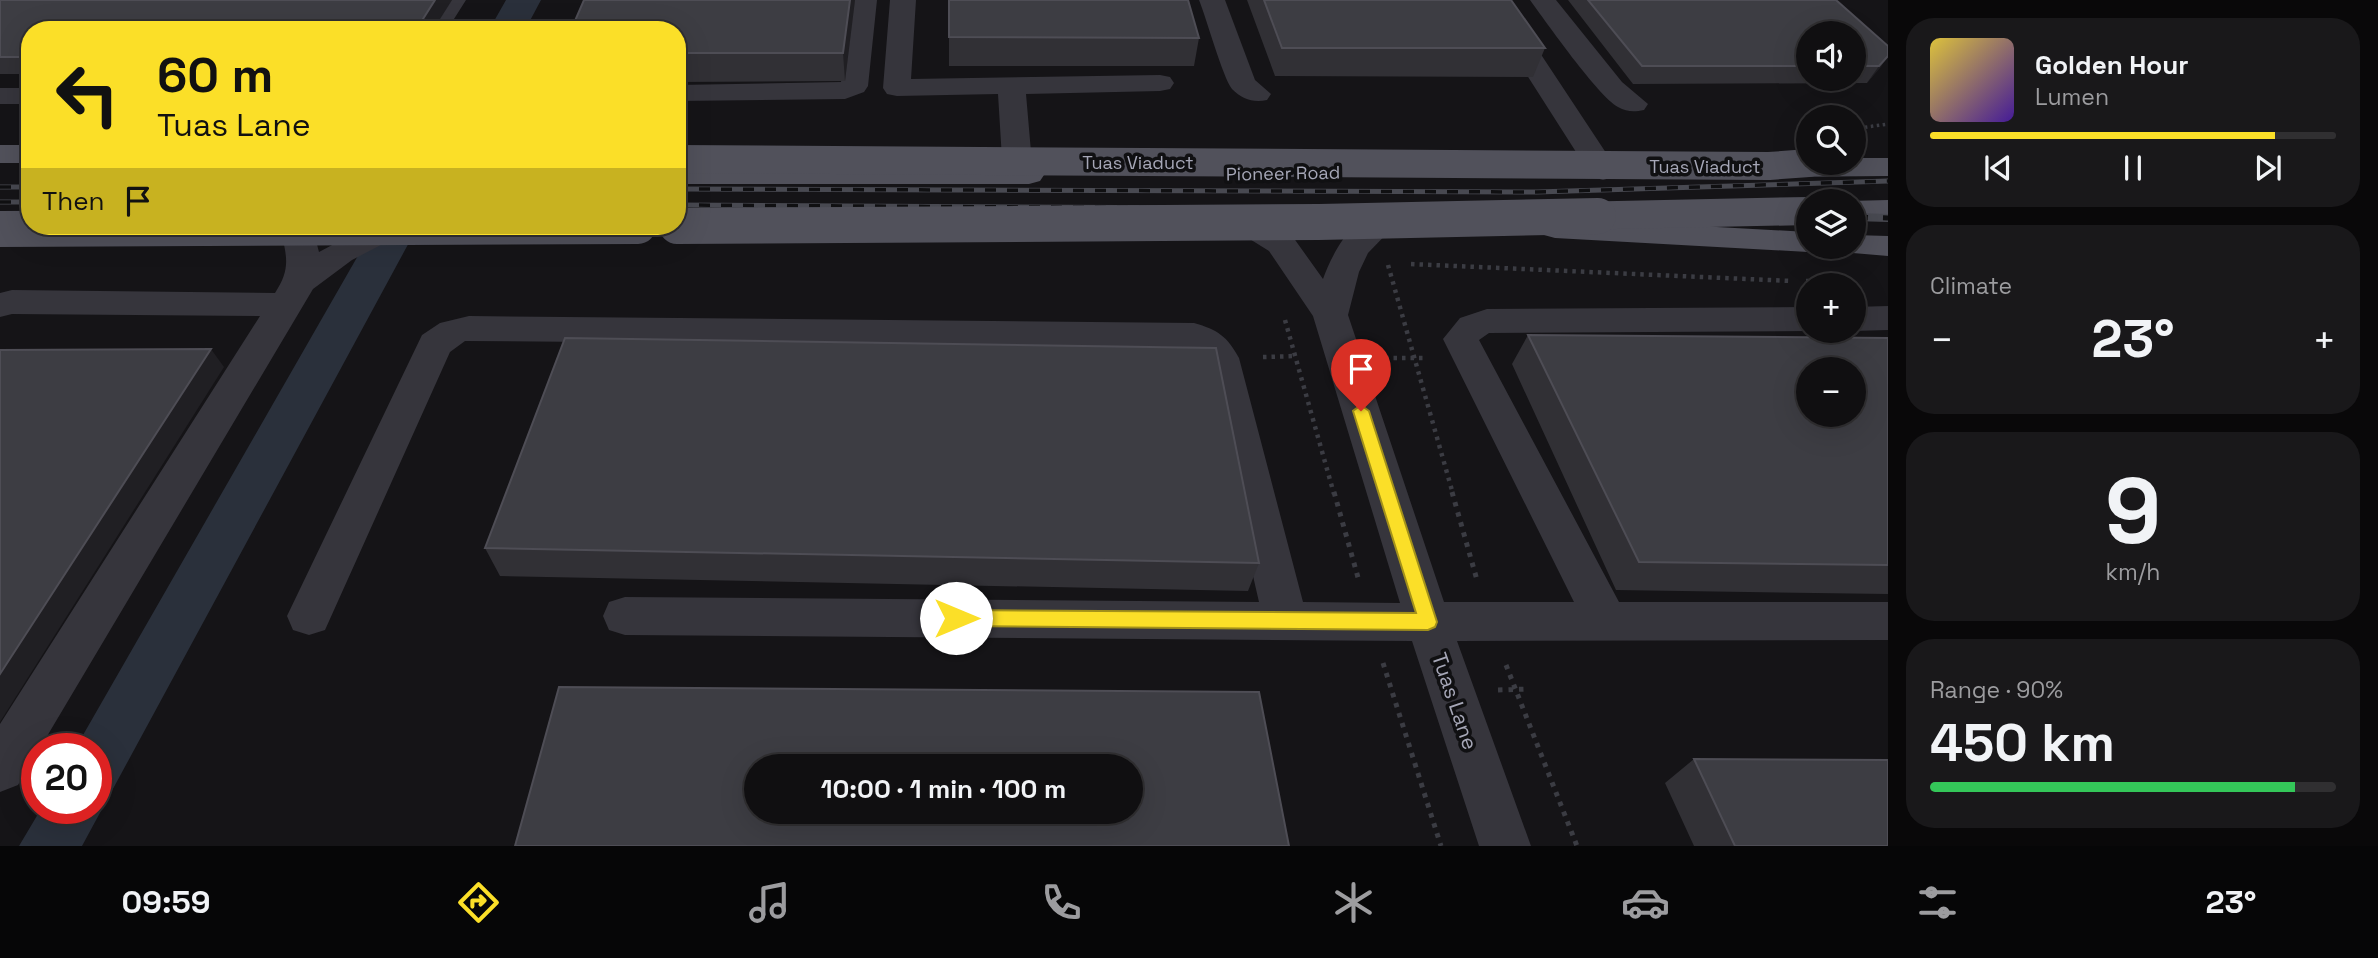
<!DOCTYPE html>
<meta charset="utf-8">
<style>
body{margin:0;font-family:"Space Grotesk",sans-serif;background:#19181a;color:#f1f3f6;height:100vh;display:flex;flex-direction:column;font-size:26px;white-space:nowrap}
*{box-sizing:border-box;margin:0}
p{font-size:23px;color:#9c9c9f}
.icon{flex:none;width:38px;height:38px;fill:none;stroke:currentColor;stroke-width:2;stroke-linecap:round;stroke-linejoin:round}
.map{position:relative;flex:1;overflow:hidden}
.details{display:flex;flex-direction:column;gap:18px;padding:18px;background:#090809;width:490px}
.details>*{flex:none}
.top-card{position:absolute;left:21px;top:21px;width:665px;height:214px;border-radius:28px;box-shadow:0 7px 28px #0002,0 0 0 2px #302f31;background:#fbdf28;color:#111;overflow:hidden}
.buttons{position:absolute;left:1796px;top:21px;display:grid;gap:14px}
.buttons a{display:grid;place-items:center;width:70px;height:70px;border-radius:50%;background:#100f11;box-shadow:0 7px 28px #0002,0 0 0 2px #302f31;font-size:35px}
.speed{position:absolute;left:21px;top:733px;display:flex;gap:14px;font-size:35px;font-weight:700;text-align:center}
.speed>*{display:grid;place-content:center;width:91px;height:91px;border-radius:50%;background:#100f11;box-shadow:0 7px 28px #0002,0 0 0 2px #302f31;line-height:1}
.speed .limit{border:10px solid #d22;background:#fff;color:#111}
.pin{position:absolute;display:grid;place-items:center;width:60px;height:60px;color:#fff;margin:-72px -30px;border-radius:50% 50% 50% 0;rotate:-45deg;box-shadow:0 0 7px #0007}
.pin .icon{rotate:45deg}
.me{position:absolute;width:77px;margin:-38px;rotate:90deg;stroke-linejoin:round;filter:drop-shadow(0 0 5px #0008)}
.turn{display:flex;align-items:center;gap:24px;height:147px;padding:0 21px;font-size:32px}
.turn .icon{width:91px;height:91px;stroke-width:2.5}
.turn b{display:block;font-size:49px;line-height:60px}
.then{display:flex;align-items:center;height:66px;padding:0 21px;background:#0003;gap:14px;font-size:26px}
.big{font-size:52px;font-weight:700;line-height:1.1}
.details .tile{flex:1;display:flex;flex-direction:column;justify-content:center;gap:10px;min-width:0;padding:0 24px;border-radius:28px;background:#19181a}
.details .dial{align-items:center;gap:0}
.dial b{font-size:91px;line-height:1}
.song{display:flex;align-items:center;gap:21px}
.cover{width:84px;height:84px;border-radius:10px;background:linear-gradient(135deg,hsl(50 70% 55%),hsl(260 70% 35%))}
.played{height:7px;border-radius:4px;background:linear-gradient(90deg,#fbdf28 85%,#302f31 85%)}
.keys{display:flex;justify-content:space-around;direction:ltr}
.heat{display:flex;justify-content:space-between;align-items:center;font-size:38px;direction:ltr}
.charge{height:10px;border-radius:5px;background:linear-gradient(90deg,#34c759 90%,#302f31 0)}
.trip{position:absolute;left:744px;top:754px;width:399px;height:70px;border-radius:35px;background:#100f11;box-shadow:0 7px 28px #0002,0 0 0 2px #302f31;font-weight:700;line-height:70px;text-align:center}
.menu{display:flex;height:112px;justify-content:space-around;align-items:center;background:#060607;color:#9c9c9f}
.menu .icon{width:49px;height:49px}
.menu .current{color:#fbdf28}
.menu b{font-size:32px;color:#f1f3f6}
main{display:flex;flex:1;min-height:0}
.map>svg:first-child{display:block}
.water{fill:#2a303b}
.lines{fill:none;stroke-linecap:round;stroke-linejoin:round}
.path-far2{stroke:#3b3c43;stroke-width:3.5;stroke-dasharray:2.5 3.5;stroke-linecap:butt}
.path-far1{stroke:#3b3c43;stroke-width:4.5;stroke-dasharray:3.5 5;stroke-linecap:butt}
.path{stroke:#3b3c43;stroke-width:5;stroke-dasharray:4.5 6;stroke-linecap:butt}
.minor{fill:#36353c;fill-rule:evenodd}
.major{fill:#51515b;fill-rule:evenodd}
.rail-far1-casing{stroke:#484951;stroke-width:5}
.rail-casing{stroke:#484951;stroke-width:8}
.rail-far1{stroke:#101012;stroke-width:3.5;stroke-dasharray:11;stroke-linecap:butt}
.rail{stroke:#101012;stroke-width:5;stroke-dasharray:15;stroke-linecap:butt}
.major-bridge-far1{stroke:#51515b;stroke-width:28}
.major-bridge{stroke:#51515b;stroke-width:36}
.wall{fill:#313035;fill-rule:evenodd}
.shaded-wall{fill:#201f23}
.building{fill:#3d3d43;stroke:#4e4d55;stroke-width:2;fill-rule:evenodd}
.route{fill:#fbdf28;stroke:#a3911a;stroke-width:2}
.labels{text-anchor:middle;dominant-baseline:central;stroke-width:7;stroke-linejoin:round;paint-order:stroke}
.far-street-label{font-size:18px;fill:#a6a7b7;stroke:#101012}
.street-label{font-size:21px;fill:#a6a7b7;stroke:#101012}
</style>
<main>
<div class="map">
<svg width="1888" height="846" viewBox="0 0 1888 846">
<rect width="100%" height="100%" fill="#151417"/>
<path class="water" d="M506,0h35l-16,30h-36z
M375,226h43l-336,620h-63l22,-37 55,-1v-59h-21z"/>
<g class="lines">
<path class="path-far2" d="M1853,129l35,-5"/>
<path class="path-far1" d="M1411,264l380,17
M1388,265l65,229
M1806,281l48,1
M1285,320l49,174
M1263,357l33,-1
M1385,358h40"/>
<path class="path" d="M1334,492l25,89
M1452,492l25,88
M1383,663l58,183
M1506,665l71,181
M1498,690l30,-1"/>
<path class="minor" d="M440,0h26l-19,30h-26z
M851,0h26l-9,86 -4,6 -19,7 -168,2v-16l164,-3z
M890,0h26l-5,79 249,-4 10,2 4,6 -4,6 -10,2 -134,3 7,81 -4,6 -11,3 -11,-3 -4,-6 -5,-81 -101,2 -10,-2 -4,-6z
M1199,0h26l30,80 16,14 -4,6c-14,3 -25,-1 -35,-11 -9,-11 -26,-72 -33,-89z
M1479,0h26l113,171 -4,6 -11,3 -11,-3z
M1530,0h26l66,82 26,22 -4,6c-10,2 -17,2 -26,-3 -20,-11 -72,-85 -88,-107z
M0,88h30v16h-30z
M1235,206l11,3 47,28 30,42c10,-29 37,-76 73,-67l5,7 -33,34 -9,19 -11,43 96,287h130l-131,-263 17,-21 27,-9 321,-2v24l-319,2 -10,7 140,262h269v38l-431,1 74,205h-52l-67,-205 -787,-6 -16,-5 -6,-14 6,-14 16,-5 634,5 -56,-244 -16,-11 -722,-6 -15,11 -125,278 -16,5 -16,-5 -6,-14 135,-281 18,-12 29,-7 725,7c24,7 33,13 45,35l64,244 97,1 -87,-287 -44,-65 -45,-28 -5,-7 5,-7z
M280,226h32l7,26 49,-26h41l-5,7 -52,27 -39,29 -295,496 -18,7v-68l260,-408 -248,-2 -12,3v-24l12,-3 263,3c17,-26 11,-38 5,-67z
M1888,306v24l-35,1h-1l1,-24z"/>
<path class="major" d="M0,145h30v18h-30z
M1853,158h35v18l-117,1 -11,-3 -4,-6 4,-6 48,-3v4h45z
M677,166h352l11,3 4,6 -4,6 -11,3h-352z
M1888,200v20h-35v-19h-4z
M1555,218l253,14v15h13l-13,5 -253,-14 -11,-3 -5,-7 5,-7z
M1853,235l35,1v20l-47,-4 -3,-5h15z"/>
<defs>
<path id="rail-far1" d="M0,187h30
M677,189l860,3 351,-11
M0,202h30
M677,205l887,5 244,6
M1853,217h16"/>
<path id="rail" d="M1797,216h11
M1853,217l35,1"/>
</defs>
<use href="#rail-far1" class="rail-far1-casing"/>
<use href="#rail" class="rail-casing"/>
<use href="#rail-far1" class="rail-far1"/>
<use href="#rail" class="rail"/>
<path class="major-bridge-far1" d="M677,159l1092,7 40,-3
M1520,217l288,-6"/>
<path class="major-bridge" d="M677,226l642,-4 279,-6
M0,229l638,-3"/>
</g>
<path class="wall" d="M0,0h452l-19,30h-403v44h-30z
M855,0l-10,81 -168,1v-52z
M949,0l250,38 -5,28h-245z
M1247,0h264l34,48 -12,29 -258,-1z
M1568,0h268l52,46v11l-21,26 -234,1zM1808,33h45v46h-45z
M1528,335l360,3v256l-272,-4 -104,-226z
M485,548l774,15 -11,28 -748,-15z
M1694,759l194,87h-194l-29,-63z"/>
<path class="shaded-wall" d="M435,0h17l-19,30h-17z
M850,0h5l-10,81 -2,-28z
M1888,56l-7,11 -14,16 12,-17z
M211,349l13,18 -224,355v-48z"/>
<path class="building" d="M0,0h435l-19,30h-386v27h-30z
M584,0h266l-7,53h-166v-23h-106z
M949,0h239l11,38 -250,-1z
M1264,0h247l34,48h-263z
M1588,0h248l52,46v10l-9,10h-26v-33h-45v33h-166z
M1528,335l360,3v227l-249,-3zM1808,369h45v46h-45z
M565,338l651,10 43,215 -774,-15z
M211,349l-211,325v-324z
M559,687l700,5 30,154h-774zM756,766h374v46h-374z
M1694,759l194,1v86h-153z"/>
<path class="route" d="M1361,405l8,6 68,211 -2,5 -7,3 -472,-4 -7,-2 -3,-6 3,-5 7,-3 460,3 -63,-202z"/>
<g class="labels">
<g class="far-street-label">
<text x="1138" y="162">Tuas Viaduct</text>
<text x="1705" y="166">Tuas Viaduct</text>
<text transform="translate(1283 173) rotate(-1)">Pioneer Road</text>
</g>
<g class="street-label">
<text transform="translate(1455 701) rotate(71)">Tuas Lane</text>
</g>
</g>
</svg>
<div class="buttons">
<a><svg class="icon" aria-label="sound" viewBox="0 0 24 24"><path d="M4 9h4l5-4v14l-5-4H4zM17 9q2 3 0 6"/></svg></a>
<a><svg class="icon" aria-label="search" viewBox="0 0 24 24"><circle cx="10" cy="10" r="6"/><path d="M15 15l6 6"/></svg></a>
<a><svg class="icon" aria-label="layers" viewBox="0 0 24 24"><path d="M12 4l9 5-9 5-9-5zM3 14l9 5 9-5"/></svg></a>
<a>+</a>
<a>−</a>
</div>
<div class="speed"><div class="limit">20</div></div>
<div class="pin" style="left:1361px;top:411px;background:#d93025"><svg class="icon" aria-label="arrive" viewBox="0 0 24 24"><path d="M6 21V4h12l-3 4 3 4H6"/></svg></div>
<svg class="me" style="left:956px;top:618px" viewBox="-20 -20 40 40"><circle r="19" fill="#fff"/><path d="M0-13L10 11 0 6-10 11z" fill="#fbdf28"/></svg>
<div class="trip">10:00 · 1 min · 100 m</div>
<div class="top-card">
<div class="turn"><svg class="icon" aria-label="left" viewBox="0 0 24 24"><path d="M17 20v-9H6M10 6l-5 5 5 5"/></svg><div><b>60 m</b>Tuas Lane</div></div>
<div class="then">Then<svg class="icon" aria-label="arrive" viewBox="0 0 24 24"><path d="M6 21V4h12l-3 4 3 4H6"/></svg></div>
</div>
</div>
<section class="details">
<div class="tile">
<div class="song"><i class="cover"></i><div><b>Golden Hour</b><p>Lumen</p></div></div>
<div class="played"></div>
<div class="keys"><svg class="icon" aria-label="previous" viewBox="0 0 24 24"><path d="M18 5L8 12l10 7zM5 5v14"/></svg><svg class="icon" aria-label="pause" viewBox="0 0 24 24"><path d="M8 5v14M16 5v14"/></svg><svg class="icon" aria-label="next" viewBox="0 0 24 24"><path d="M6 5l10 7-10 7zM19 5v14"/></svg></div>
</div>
<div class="tile"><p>Climate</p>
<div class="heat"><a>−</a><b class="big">23°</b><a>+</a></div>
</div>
<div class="tile dial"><b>9</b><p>km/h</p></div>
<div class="tile"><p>Range · 90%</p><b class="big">450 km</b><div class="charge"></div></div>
</section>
</main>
<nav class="menu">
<b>09:59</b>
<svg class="icon current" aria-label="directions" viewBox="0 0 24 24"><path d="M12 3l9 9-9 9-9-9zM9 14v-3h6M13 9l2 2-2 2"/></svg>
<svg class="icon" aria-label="music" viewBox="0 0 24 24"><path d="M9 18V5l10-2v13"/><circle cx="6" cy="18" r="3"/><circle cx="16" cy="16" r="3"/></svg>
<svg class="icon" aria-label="phone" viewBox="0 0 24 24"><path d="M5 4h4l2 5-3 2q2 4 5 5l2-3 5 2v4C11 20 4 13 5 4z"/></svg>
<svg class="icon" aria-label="climate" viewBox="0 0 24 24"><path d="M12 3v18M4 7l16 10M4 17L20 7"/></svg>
<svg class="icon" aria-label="car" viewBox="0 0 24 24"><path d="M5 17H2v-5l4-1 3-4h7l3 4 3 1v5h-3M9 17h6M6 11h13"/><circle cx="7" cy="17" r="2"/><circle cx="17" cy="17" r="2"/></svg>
<svg class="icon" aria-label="filters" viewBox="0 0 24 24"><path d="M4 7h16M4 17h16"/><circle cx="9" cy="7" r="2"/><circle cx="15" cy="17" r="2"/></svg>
<b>23°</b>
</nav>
